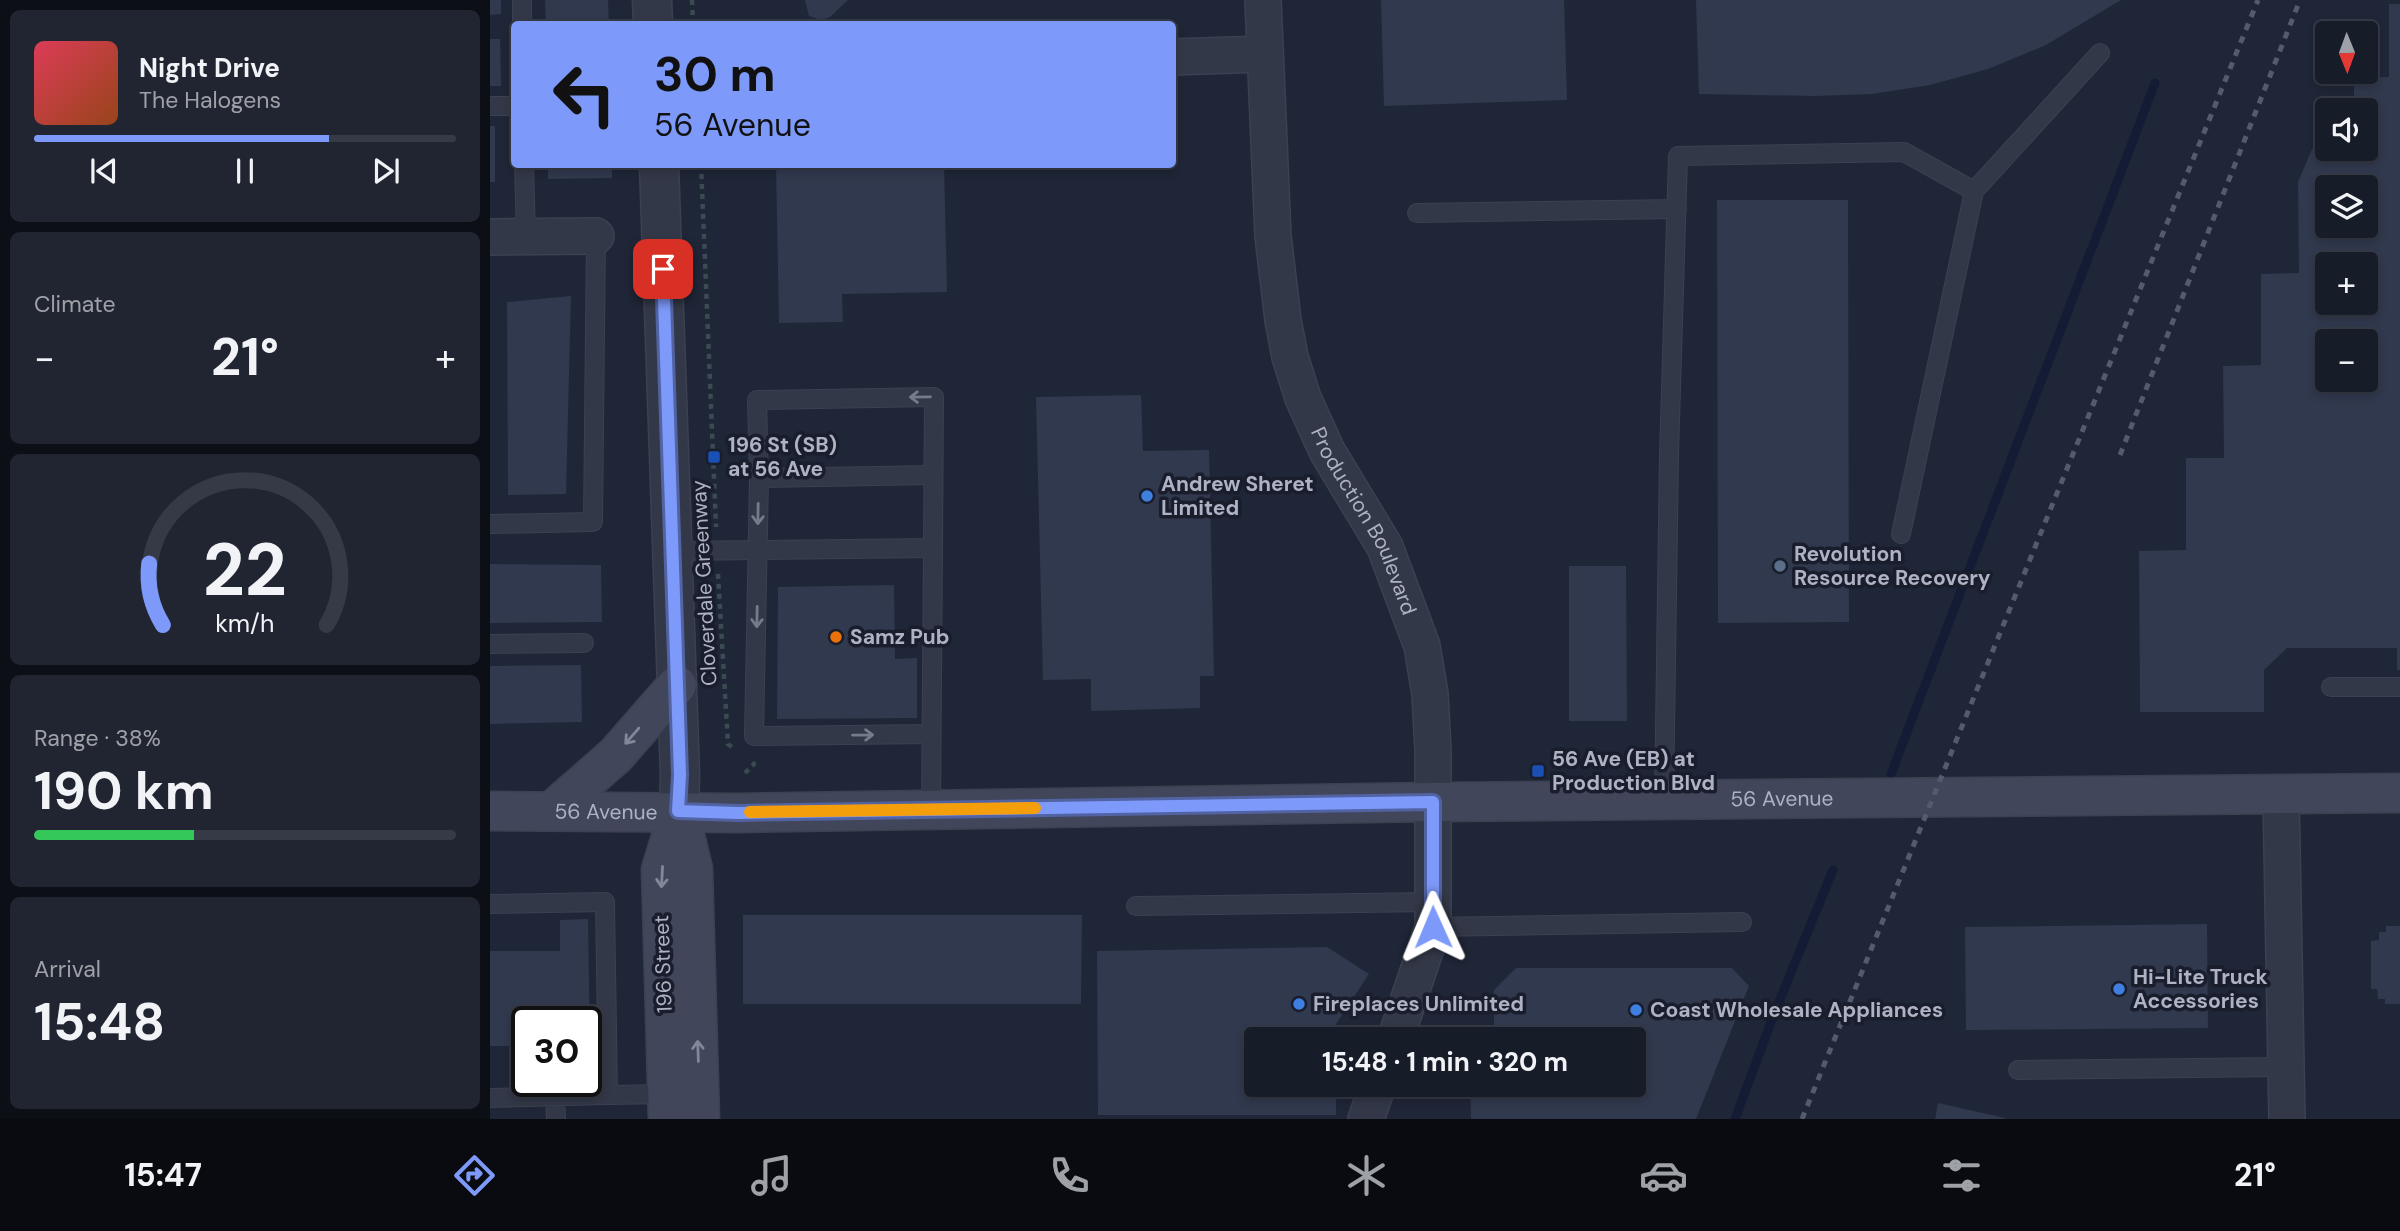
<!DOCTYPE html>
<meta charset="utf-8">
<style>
body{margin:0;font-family:"DM Sans",sans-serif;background:#202531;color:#f1f3f6;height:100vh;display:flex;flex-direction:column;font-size:26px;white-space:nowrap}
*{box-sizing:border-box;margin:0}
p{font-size:23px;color:#9ea1a8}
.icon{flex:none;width:38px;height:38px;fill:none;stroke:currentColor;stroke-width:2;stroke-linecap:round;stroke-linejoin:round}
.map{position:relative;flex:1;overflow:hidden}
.details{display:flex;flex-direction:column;gap:10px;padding:10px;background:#0d0f17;width:490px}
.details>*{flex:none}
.banner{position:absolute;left:21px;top:21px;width:665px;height:147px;border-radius:7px;box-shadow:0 4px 10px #0003,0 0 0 2px #363a46;background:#7d99f9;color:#111;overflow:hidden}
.needle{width:46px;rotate:179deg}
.controls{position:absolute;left:1825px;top:21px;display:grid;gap:14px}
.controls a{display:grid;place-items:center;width:63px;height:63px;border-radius:7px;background:#171c29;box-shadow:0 4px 10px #0003,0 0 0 2px #363a46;font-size:35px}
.speed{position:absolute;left:21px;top:1006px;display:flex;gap:14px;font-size:35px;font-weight:700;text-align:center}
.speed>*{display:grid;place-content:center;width:91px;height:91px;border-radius:50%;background:#171c29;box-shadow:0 4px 10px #0003,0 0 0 2px #363a46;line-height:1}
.speed .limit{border:4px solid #111;border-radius:10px;background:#fff;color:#111}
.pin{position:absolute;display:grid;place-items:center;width:60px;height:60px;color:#fff;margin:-30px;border-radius:14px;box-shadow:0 4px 10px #0006}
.me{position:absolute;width:77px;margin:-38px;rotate:359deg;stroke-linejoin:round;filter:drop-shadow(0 0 5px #0008)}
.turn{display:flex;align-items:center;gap:24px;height:147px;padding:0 28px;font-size:32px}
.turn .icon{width:91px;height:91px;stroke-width:2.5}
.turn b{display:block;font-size:49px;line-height:60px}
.big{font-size:52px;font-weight:700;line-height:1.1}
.details .widget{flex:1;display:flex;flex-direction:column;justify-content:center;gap:10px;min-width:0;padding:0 24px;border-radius:10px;background:#202531}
.details .dial{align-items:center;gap:0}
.dial svg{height:182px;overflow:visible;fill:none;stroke:#363a46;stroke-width:7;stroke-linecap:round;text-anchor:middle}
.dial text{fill:#f1f3f6;stroke:none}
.song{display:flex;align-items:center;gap:21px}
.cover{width:84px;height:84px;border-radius:10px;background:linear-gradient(135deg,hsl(350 70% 55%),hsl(20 70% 35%))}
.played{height:7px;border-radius:4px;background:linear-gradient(90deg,#7d99f9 70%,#363a46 70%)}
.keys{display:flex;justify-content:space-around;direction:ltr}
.heat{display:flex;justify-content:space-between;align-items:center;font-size:38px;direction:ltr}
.charge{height:10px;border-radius:5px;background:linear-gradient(90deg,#34c759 38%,#363a46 0)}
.trip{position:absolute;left:754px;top:1027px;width:402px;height:70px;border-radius:7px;background:#171c29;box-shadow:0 4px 10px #0003,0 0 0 2px #363a46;font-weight:700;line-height:70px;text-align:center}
.menu{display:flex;height:112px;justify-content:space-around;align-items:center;background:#090b10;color:#9ea1a8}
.menu .icon{width:49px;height:49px}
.menu .on{color:#7d99f9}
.menu b{font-size:32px;color:#f1f3f6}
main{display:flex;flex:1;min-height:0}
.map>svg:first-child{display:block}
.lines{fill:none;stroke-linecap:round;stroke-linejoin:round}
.stream{stroke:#131c34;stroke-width:9}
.building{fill:#31394e;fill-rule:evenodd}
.service-casing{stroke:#3c4151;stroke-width:20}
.minor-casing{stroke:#3c4151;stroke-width:38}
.tertiary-casing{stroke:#3c4151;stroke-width:41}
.secondary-casing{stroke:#3c4151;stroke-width:41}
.path{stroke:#3a4b51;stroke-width:4.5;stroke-dasharray:5 5;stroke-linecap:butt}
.service{stroke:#333848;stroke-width:18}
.minor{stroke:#333848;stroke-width:35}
.tertiary{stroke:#333848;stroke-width:38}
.secondary{stroke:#41465b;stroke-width:38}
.rail{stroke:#555b6f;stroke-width:5;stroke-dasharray:7 7;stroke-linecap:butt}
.oneway{stroke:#767b8c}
.oneway2{stroke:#82879a}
.route-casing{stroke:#5163a2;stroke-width:18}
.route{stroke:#7d99f9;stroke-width:12}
.slow{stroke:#f59e0b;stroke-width:12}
.transit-dot{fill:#1a4fb4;stroke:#191d2c;stroke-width:2.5}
.shop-dot{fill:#3f7fe0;stroke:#191d2c;stroke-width:2.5}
.service-dot{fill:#5c6f8a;stroke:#191d2c;stroke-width:2.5}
.food-dot{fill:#e8710a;stroke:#191d2c;stroke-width:2.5}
.labels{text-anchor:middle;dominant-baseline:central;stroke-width:7;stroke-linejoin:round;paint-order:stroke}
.poi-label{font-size:21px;font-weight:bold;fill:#adb2c4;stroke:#191d2c;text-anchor:start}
.street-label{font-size:21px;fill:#adb2c4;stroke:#191d2c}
</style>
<main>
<section class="details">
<div class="widget">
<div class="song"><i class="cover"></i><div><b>Night Drive</b><p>The Halogens</p></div></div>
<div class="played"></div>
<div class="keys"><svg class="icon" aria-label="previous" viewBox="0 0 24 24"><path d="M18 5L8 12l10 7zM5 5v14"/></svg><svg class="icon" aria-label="pause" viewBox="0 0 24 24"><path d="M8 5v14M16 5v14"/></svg><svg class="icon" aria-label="next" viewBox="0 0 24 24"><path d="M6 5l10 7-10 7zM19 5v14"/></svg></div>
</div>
<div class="widget"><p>Climate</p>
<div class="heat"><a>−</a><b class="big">21°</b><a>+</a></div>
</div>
<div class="widget dial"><svg viewBox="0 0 100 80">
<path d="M14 69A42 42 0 1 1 86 69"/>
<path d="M14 69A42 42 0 0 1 8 42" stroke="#7d99f9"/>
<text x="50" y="56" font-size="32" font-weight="700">22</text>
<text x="50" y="72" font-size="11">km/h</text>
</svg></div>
<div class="widget"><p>Range · 38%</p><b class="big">190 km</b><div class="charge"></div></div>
<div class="widget"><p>Arrival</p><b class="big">15:48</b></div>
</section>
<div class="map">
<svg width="1910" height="1119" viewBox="0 0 1910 1119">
<rect width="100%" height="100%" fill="#1f2637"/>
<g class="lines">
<path class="stream" d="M1401,774l264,-691
M1245,1119l39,-105 59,-144"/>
</g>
<path class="building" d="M0,0h11v14l-11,1z
M55,0h63l1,24h-63z
M315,0h43l-18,17 -9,3 -12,-4z
M891,0h183l3,100 -183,6z
M1206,0h425l-75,45 -58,24 -58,16 -58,9 -57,2 -116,-2z
M1899,4h11v666h-3v-22h-110l-23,22v42h-124l-1,-161 47,-1v-92h38l-1,-92 38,-1v-91l38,-1 -1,-91 14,-33h54v-39h-12v-32l35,-1zM1838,187h38v39h-38zM1838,264h38v39h-38zM1838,341h38v39h-38z
M0,39h10l1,47h-11z
M0,126h5v56h-5z
M58,164h64v14l-64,1z
M286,164h168l3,128 -105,2 1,28 -64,1z
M1227,200h131l1,422 -131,1z
M81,296l-5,198 -58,1 -1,-193z
M651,395l2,56 66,-1 5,226h-14v32l-109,3v-32l-48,1 -7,-283z
M0,564l111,1 1,57 -112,1z
M1079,566h57l1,155h-58z
M404,585l1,74 22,-1v60l-140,1 1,-132z
M91,665l1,57 -92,2v-58z
M253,915h339l-1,89h-338z
M98,919l2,126h-4v-23h-59v24h-37v-95h70v-31z
M1717,924l1,104 -242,2 -1,-103z
M1896,926h14v78h-15v-5h-7l-1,-10h-6v-48l8,-1v-8h7z
M837,947l42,27 -33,50v16h-80v45h80v30h-238l-1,-164z
M1026,968h216l17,18 -53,133h-225l-1,-34h164v-45h-140v-50z
M1448,1103l67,15v1h-70z"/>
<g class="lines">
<defs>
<path id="service" d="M32,0v24
M0,106h24
M34,164l2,73
M1484,191l126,-138
M927,213l260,-4
M269,478l174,-3
M0,524l103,-2 3,-286
M183,551l260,-3 -2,261
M0,644l94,-1
M1841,687h69
M441,734l-177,2 5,-258 -2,-78 177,-3 -1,151
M1174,800l5,-345 9,-299 226,-4 70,39 -73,343
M0,904l115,-2 3,193 59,-1
M646,906l296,-4
M943,927l309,-5
M1528,1070l268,-3
M65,1097l1,22
M0,1098l118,-3"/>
<g id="minor">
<path id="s1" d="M773,0l10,236 10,84 7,37 13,41 24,53 58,96 37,99 8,48 3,56v177l-38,113"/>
<path d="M682,57l93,-3"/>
<path d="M0,237l106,-1"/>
<path d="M1791,794l6,325"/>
<path d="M876,1119l12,-34"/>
</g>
<path id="tertiary" d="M162,0l1,24
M169,164l21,611 -1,36"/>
<g id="secondary">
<path id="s2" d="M0,811l248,2 695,-11 967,-9"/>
<path d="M62,811l64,-56 61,-70"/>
<path d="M189,811l14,58 7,250"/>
<path d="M178,1119l-7,-249 18,-59"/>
</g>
</defs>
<use href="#service" class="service-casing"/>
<use href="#minor" class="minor-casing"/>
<use href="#tertiary" class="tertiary-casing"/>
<use href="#secondary" class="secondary-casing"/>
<path class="path" d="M202,0l1,24
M211,164l15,363
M228,574l10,170 5,4
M255,773l9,-9 -5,-5"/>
<use href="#service" class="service"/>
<use href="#minor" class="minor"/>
<use href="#tertiary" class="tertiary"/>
<use href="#secondary" class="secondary"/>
<path class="rail" d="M1630,455l180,-455
M1312,1119l456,-1119"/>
</g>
<defs><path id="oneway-shaft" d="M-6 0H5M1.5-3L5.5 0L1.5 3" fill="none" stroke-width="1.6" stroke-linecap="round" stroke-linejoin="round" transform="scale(1.75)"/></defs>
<g class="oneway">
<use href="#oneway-shaft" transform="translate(430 397) rotate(179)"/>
<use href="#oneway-shaft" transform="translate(268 514) rotate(91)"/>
<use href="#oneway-shaft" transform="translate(267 617) rotate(91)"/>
<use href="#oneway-shaft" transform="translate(373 735) rotate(-1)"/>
</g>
<g class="oneway2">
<use href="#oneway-shaft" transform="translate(142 736) rotate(131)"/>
<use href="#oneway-shaft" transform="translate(172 877) rotate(93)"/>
<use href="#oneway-shaft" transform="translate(208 1051) rotate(-92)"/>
</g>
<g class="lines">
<defs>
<path id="route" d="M173,269l17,506 -2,36 60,2 695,-11v125"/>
</defs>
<use href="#route" class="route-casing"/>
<use href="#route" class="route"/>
<path class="slow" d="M260,812l285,-4"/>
</g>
<g class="transit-dot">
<rect x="217" y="450" width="14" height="14" rx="3.5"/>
<rect x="1041" y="764" width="14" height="14" rx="3.5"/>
</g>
<g class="shop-dot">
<circle cx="657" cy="496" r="7"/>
<circle cx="1629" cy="989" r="7"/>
<circle cx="809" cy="1004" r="7"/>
<circle cx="1146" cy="1010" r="7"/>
</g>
<circle class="service-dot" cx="1290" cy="566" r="7"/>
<circle class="food-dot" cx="346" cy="637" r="7"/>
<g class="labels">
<g class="poi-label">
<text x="238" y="445">196 St (SB)<tspan x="238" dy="24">at 56 Ave</tspan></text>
<text x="671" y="484">Andrew Sheret<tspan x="671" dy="24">Limited</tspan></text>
<text x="1304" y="554">Revolution<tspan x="1304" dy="24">Resource Recovery</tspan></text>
<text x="360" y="637">Samz Pub</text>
<text x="1062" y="759">56 Ave (EB) at<tspan x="1062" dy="24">Production Blvd</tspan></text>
<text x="1643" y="977">Hi-Lite Truck<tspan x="1643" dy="24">Accessories</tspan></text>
<text x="823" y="1004">Fireplaces Unlimited</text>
<text x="1160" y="1010">Coast Wholesale Appliances</text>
</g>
<g class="street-label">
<text stroke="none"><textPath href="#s1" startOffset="539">Production Boulevard</textPath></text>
<text transform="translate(214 583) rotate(-93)">Cloverdale Greenway</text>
<text stroke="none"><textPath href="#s2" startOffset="1292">56 Avenue</textPath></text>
<text stroke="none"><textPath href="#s2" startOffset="116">56 Avenue</textPath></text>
<text transform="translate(173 964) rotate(-92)">196 Street</text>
</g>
</g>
</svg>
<div class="controls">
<a><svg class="needle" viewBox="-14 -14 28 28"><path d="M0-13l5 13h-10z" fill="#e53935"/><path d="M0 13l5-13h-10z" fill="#9ea1a8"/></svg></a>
<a><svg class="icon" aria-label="sound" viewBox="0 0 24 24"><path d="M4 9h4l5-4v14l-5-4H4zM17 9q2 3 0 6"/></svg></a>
<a><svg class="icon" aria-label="layers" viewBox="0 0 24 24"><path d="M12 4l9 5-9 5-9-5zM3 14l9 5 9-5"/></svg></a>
<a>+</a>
<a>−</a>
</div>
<div class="speed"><div class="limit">30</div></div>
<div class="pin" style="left:173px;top:269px;background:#d93025"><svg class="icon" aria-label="arrive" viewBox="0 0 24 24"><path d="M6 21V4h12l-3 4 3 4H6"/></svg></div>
<svg class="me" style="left:943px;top:927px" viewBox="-20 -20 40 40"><path d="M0-17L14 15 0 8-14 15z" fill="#7d99f9" stroke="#fff" stroke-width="4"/></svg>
<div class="trip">15:48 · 1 min · 320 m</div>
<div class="banner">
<div class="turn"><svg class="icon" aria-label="left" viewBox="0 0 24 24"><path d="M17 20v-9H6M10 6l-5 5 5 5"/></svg><div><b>30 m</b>56 Avenue</div></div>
</div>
</div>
</main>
<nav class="menu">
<b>15:47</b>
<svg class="icon on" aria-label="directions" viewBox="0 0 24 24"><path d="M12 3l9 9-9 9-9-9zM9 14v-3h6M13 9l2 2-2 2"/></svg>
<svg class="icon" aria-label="music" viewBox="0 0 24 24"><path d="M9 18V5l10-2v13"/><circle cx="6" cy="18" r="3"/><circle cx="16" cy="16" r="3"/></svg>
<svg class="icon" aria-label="phone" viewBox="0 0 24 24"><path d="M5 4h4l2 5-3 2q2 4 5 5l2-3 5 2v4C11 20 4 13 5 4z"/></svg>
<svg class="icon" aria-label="climate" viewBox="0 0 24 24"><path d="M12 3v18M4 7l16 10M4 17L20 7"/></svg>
<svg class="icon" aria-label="car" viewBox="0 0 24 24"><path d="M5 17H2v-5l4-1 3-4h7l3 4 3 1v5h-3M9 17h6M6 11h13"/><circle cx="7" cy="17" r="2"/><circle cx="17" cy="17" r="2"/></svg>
<svg class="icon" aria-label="filters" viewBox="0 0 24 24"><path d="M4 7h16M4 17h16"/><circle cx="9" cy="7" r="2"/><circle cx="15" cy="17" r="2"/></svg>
<b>21°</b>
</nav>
